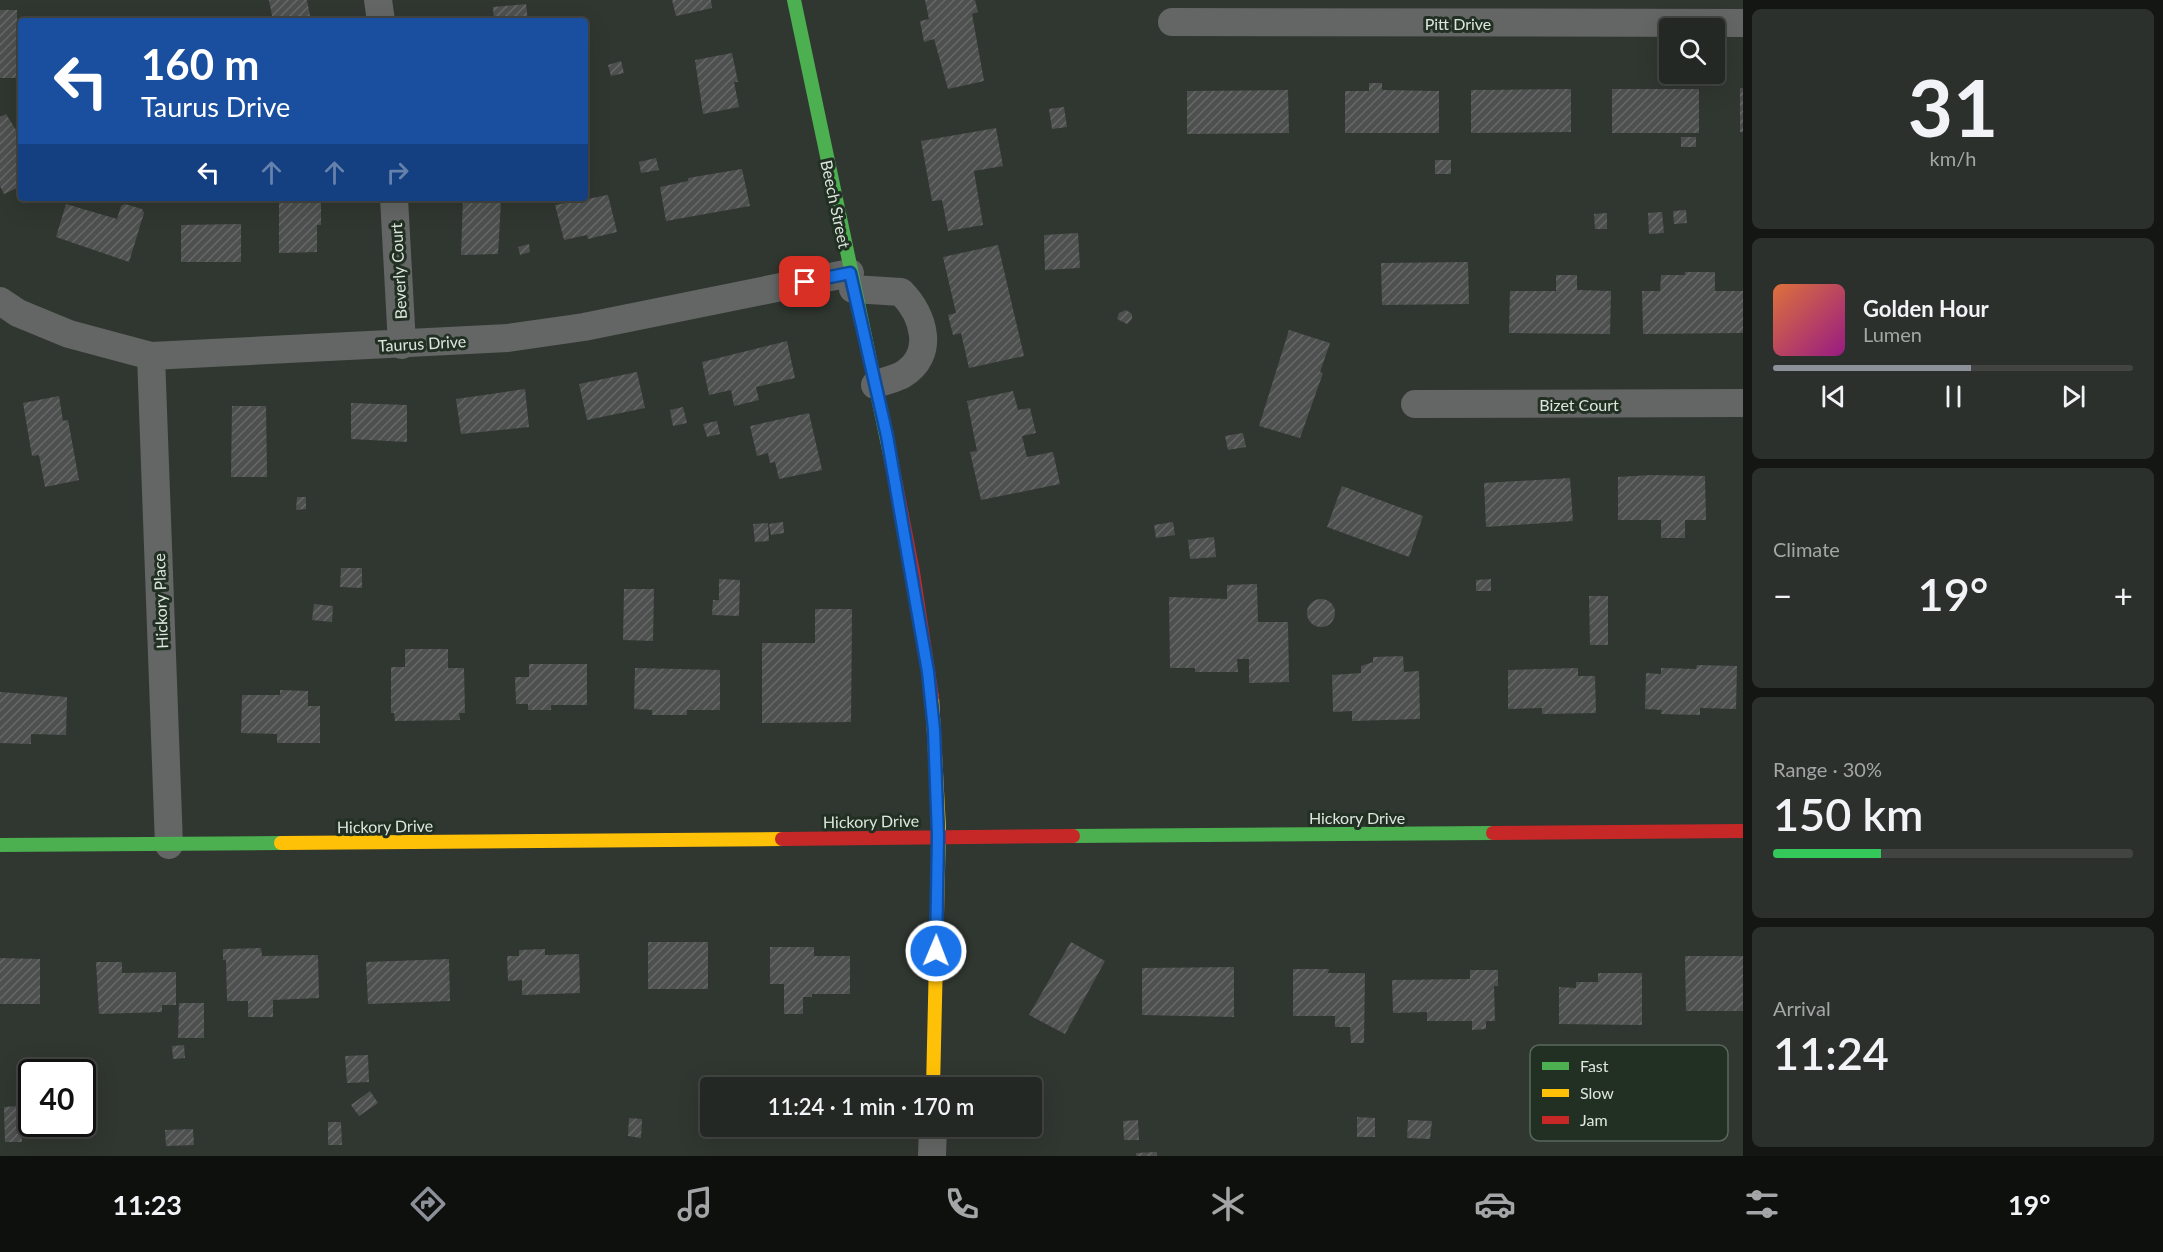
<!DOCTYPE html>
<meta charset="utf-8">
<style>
body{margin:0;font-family:Lato,sans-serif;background:#2c302c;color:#f1f3f6;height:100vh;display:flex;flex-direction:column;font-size:22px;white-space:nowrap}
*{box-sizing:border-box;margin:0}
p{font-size:20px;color:#a3a6a6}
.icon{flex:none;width:33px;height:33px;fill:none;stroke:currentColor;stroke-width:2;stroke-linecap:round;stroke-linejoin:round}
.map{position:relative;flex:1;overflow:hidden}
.panel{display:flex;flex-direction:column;gap:9px;padding:9px;background:#141614;width:420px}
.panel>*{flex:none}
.top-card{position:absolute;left:18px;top:18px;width:570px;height:183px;border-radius:6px;box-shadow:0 6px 24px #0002,0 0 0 2px #414441;background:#1a4fa0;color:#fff;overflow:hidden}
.fabs{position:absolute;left:1659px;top:18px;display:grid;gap:12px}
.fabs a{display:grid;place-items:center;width:66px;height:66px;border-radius:6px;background:#242824;box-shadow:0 6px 24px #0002,0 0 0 2px #414441;font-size:30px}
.speed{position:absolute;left:18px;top:1059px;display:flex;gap:12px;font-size:30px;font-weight:700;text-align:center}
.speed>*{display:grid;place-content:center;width:78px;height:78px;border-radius:50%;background:#242824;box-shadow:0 6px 24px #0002,0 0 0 2px #414441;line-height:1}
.speed .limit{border:3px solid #111;border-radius:9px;background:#fff;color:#111}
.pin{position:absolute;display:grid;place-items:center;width:51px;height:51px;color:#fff;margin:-26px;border-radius:12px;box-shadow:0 3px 9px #0006}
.me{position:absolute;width:66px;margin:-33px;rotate:1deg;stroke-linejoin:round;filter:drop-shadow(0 0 4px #0008)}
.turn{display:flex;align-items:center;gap:21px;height:126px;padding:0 24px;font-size:27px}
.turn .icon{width:78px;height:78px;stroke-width:2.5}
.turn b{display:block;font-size:42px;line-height:51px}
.lanes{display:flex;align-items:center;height:57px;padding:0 24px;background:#0003;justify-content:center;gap:30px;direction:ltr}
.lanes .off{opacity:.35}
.big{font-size:45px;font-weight:600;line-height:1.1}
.panel .tile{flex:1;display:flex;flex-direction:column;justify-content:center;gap:9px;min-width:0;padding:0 21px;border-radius:9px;background:#2c302c}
.panel .dial{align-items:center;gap:0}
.dial b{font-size:78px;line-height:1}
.song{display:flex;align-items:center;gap:18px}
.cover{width:72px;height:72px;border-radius:9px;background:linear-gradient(135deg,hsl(20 70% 55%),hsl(310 70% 35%))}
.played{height:6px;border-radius:3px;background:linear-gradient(90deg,#8c9099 55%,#414441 55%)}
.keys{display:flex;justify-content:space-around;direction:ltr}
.heat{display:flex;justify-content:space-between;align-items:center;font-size:33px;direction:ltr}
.charge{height:9px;border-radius:4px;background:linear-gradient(90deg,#34c759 30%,#414441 0)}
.trip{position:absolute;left:700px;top:1077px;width:342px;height:60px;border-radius:6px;background:#242824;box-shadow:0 6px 24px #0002,0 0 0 2px #414441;font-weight:600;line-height:60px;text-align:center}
.menu{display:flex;height:96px;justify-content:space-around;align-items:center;background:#0e100e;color:#a3a6a6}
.menu .icon{width:42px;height:42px}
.menu .on{color:#8c9099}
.menu b{font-size:27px;color:#f1f3f6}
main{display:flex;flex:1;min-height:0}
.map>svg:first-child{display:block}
.building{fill:url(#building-hatch)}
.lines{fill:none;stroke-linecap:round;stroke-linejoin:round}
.street{stroke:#636664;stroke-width:28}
.fast{stroke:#4caf50;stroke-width:14}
.slow{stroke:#ffc107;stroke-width:14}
.jam{stroke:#c62828;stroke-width:14}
.route-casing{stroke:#114b97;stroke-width:15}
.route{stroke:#1a73e8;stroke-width:10}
.labels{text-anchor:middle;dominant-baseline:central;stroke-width:6;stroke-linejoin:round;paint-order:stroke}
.street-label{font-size:16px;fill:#dde6de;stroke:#223024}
.key{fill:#223024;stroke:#5a675c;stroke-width:1.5}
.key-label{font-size:16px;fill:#dde6de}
</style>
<main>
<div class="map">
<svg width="1743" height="1156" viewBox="0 0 1743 1156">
<defs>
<pattern id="building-hatch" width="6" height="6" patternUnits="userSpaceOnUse" patternTransform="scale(1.5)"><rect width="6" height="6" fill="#4e5050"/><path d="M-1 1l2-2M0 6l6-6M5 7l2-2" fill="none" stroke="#676969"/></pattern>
</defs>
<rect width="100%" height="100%" fill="#303630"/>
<path class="building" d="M269,0h38l4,21h-38z
M672,0h39l1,8 -36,8z
M925,0h50l3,12 -6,2 12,67 -36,8 -14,-50 -10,3 -4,-21 9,-2z
M526,4l2,17h-34l-1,-14z
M0,10h17v68h-17z
M732,53l6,29h-4l5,25 -36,7 -8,-54z
M621,61l3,12 -13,3 -3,-11z
M1369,83h13v7l57,1v42h-94v-42h24z
M1740,88h3v44h-3z
M1571,89v43l-100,1v-43z
M1612,89h87v44h-87z
M1288,90l1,43 -102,1v-43z
M1064,107l3,20 -15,2 -3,-20z
M6,114l15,24v48l-17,8 -4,-8v-69z
M996,128l7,38 -29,5 9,54 -35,6 -6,-31 -10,1 -11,-60z
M1681,137h15v10h-15z
M656,158l3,12 -18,3 -2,-11z
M1435,160h16v14h-16z
M742,169l8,37 -84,15 -6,-34 28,-6v-3z
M608,195l9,37 -29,7 -1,-4 -23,5 -9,-35z
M321,198v27h-4v27l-38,1v-54z
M463,198h35l3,3 -3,53 -37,1z
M66,204l51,15 4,-13 4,-2 17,5 2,4 -15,49 -73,-25z
M1686,210l1,13 -13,1 -1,-13z
M1662,212l2,21 -15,1 -1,-21z
M1607,213v16h-12l-1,-15z
M241,224v38h-60v-37z
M1078,233l2,35 -35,2 -1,-35z
M529,244l1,8 -10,3 -2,-8z
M998,245l26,111 -55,12 -8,-35 -8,2 -5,-20 8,-2 -13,-56z
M1468,262l1,42 -87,1 -1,-42z
M1685,272h30v19h28v42l-100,1 -1,-43h18l1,-16h24z
M1556,275h21v15l34,1 -1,43 -101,-1 1,-42h46z
M1126,310l6,4v5l-5,5 -10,-5 2,-6z
M1289,330l41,13 -10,29 3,1 -23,65 -41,-12z
M787,341l8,37 -39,9 3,13 -25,6 -3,-16 -22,5 -7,-33z
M637,372l8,36 -58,12 -8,-36z
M525,389l4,38 -68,7 -5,-35z
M1013,391l5,19 12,-2 6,25 -14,3 5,21 26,-5 7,32 -79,16 -11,-48 7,-1 -10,-50z
M59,396l4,25 5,-1 11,60 -34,7 -6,-32 -7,1 -9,-53z
M351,403l56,2v37l-56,-3z
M232,406h34l1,71h-36z
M683,407l4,16 -14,3 -3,-16z
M809,413l13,57 -43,9 -4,-17 -5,1 -2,-10 -11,3 -7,-30z
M717,421l3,13 -13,3 -4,-13z
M1243,433l3,14 -18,3 -3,-14z
M1650,475l55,1 1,44h-21v18h-24v-18h-43v-43z
M1570,478l3,43 -87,6 -2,-44z
M1342,486l81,30 -14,41 -82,-30z
M297,497h9v12l-10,1z
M783,522l1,11 -13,2 -2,-11z
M1173,522l2,13 -19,3 -2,-13z
M768,523l1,18 -14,1 -2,-18z
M1214,537l2,20 -26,2 -2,-19z
M341,568h21v20l-22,-1z
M719,579l21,1 -1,36 -27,-1 1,-15h6z
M1491,579v12h-15v-11z
M1257,584l1,38h30l1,60 -40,1v-24h-12l1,13h-43v-4h-25l-1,-71 58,2v-14z
M624,589h30l-1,52 -30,-1z
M1589,596h19v49h-18z
M1307 613a14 14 0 1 1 28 0a14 14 0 1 1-28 0Z
M314,604l19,2 -1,16 -20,-2z
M815,609h37l-1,113 -89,1v-80h53z
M405,649h43v19h16l1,45h-6l1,7 -65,1 -1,-8h-3v-46h14z
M1403,656l1,16 15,-1 1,48 -68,2v-10l-19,1 -1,-37 29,-2v-7l12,-4v-5z
M529,664h58v41h-36v5h-23v-6h-12l-1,-27h14z
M1697,665l40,1 -1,43 -36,-1v7l-39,-1 1,-4 -17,-1 1,-36 15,1v-6l35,1z
M635,668l85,2v40h-33v5h-35v-5l-18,-1z
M1578,668v8h17l1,37 -54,1v-6l-34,1v-39z
M280,690l28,1v15h12v37h-43v-9l-36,-1 1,-38h38z
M0,692l67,5 -1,38 -35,-1v10l-31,-1z
M648,942h60v47h-60z
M1071,942l34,19 -40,73 -36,-19z
M770,947h44v9h36v38h-38v3h-9v17h-19v-30h-14z
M261,948l1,8 56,-1 1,43 -46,2v17h-25v-16h-21l-1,-41h-3v-11z
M545,949v6l34,-1 1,39 -58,2v-15l-14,1 -1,-25h12v-6z
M1685,956h58v55h-57z
M0,958l40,1v45h-40z
M449,959l1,42 -82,3 -2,-42z
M96,962h26v11l54,-1v33h-14v7l-63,2z
M1234,967v50l-92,-2v-47z
M1293,969h36l-1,4h37l-1,70h-13l-1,-16h-15v-11h-42z
M1470,970h28v16h-4l1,35h-9v8l-14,1v-9h-45v-9l-34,1 -1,-33 78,-1z
M1598,973h44v52l-83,-1v-37l17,1v-6h22z
M179,1003h25v35h-26z
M184,1045l1,13 -12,1 -1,-13z
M368,1055l1,27 -22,1 -2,-27z
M370,1091l8,12 -19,13 -8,-11z
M20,1106l2,36h-17l-1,-35z
M28,1113h4v11h14l1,3 -18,1z
M1357,1117l18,1v19h-18z
M629,1118l13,1 -1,19 -13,-2z
M1138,1120l1,20h-15l-1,-19z
M1408,1120l24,1 -2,18 -23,-1z
M328,1122h13l1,23h-14z
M193,1129l1,16 -28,1 -1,-16z
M1157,1152v4h-21v-3z"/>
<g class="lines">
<path class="street" d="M378,0l3,21
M1172,22l571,1
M394,198l8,147
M853,289l48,3c23,23 35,63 1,83 -8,4 -18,6 -27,10
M0,301l18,12 51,21 82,22 357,-18 76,-11 266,-54
M151,356l18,489
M1415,404l328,-1
M932,1156l1,-30"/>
<path class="fast" d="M794,0l98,464
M1073,836l420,-3
M0,845l281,-2"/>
<path class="slow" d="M932,697l7,131 -6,260
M281,843l501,-4"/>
<path class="jam" d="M892,464l21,108 19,125
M1493,833l250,-2
M782,839l291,-3"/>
</g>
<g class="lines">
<defs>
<path id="route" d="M805,282l45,-9 37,163 41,236 6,58 4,106 -2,115"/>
</defs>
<use href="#route" class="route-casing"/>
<use href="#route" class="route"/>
</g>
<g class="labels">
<g class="street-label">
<text x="1458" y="23">Pitt Drive</text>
<text transform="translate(836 204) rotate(78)">Beech Street</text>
<text transform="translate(398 271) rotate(-93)">Beverly Court</text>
<text transform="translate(422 343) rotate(-3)">Taurus Drive</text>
<text x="1579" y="404">Bizet Court</text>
<text transform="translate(160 601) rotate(-92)">Hickory Place</text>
<text x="1357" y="817">Hickory Drive</text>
<text transform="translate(871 821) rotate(-1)">Hickory Drive</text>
<text transform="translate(385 826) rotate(-1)">Hickory Drive</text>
</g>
</g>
<rect x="1530" y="1045" width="198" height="96" rx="9" class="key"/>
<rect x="1542" y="1062" width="27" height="8" fill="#4caf50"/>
<rect x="1542" y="1089" width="27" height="8" fill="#ffc107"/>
<rect x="1542" y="1116" width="27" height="8" fill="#c62828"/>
<g class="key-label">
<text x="1580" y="1072">Fast</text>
<text x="1580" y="1099">Slow</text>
<text x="1580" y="1126">Jam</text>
</g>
</svg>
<div class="fabs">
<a><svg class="icon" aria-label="search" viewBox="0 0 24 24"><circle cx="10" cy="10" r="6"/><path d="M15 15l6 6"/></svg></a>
</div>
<div class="speed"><div class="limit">40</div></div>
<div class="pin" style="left:805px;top:282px;background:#d93025"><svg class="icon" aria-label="arrive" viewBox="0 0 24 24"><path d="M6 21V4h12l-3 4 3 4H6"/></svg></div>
<svg class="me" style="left:936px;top:951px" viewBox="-20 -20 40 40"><circle r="17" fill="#1a73e8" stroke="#fff" stroke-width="3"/><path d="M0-11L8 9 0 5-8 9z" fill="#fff"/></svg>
<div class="trip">11:24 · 1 min · 170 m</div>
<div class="top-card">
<div class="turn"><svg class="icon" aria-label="left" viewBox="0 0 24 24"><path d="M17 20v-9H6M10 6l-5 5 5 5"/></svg><div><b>160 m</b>Taurus Drive</div></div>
<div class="lanes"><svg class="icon" aria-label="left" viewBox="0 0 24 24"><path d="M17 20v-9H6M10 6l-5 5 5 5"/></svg><svg class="icon off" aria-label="ahead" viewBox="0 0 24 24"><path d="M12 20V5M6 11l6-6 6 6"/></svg><svg class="icon off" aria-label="ahead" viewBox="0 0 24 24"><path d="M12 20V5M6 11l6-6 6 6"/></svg><svg class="icon off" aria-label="right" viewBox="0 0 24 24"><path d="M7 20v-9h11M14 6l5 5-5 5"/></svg></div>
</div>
</div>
<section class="panel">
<div class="tile dial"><b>31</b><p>km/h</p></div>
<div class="tile">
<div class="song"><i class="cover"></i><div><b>Golden Hour</b><p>Lumen</p></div></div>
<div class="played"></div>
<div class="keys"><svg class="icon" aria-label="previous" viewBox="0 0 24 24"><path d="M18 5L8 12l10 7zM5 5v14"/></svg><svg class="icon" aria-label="pause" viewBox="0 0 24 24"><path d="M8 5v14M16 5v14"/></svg><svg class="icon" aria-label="next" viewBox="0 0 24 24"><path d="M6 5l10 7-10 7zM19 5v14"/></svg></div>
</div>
<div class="tile"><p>Climate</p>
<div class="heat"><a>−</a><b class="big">19°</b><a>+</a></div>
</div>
<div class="tile"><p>Range · 30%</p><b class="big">150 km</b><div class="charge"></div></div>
<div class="tile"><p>Arrival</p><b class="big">11:24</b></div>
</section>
</main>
<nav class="menu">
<b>11:23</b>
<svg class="icon on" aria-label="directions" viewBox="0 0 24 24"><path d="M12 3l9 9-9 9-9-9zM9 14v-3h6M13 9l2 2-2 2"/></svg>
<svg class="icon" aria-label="music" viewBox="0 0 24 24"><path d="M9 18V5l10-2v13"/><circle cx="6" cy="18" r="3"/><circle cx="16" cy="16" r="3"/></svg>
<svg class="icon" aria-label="phone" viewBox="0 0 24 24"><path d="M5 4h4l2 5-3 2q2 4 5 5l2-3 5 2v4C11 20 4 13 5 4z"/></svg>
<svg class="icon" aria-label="climate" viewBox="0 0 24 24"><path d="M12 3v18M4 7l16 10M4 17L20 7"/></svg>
<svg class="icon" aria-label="car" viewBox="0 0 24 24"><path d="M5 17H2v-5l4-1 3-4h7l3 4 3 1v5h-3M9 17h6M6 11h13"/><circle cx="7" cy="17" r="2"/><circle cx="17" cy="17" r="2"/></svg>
<svg class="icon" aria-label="filters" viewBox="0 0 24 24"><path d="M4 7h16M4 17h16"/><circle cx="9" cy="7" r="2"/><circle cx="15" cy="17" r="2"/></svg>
<b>19°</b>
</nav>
